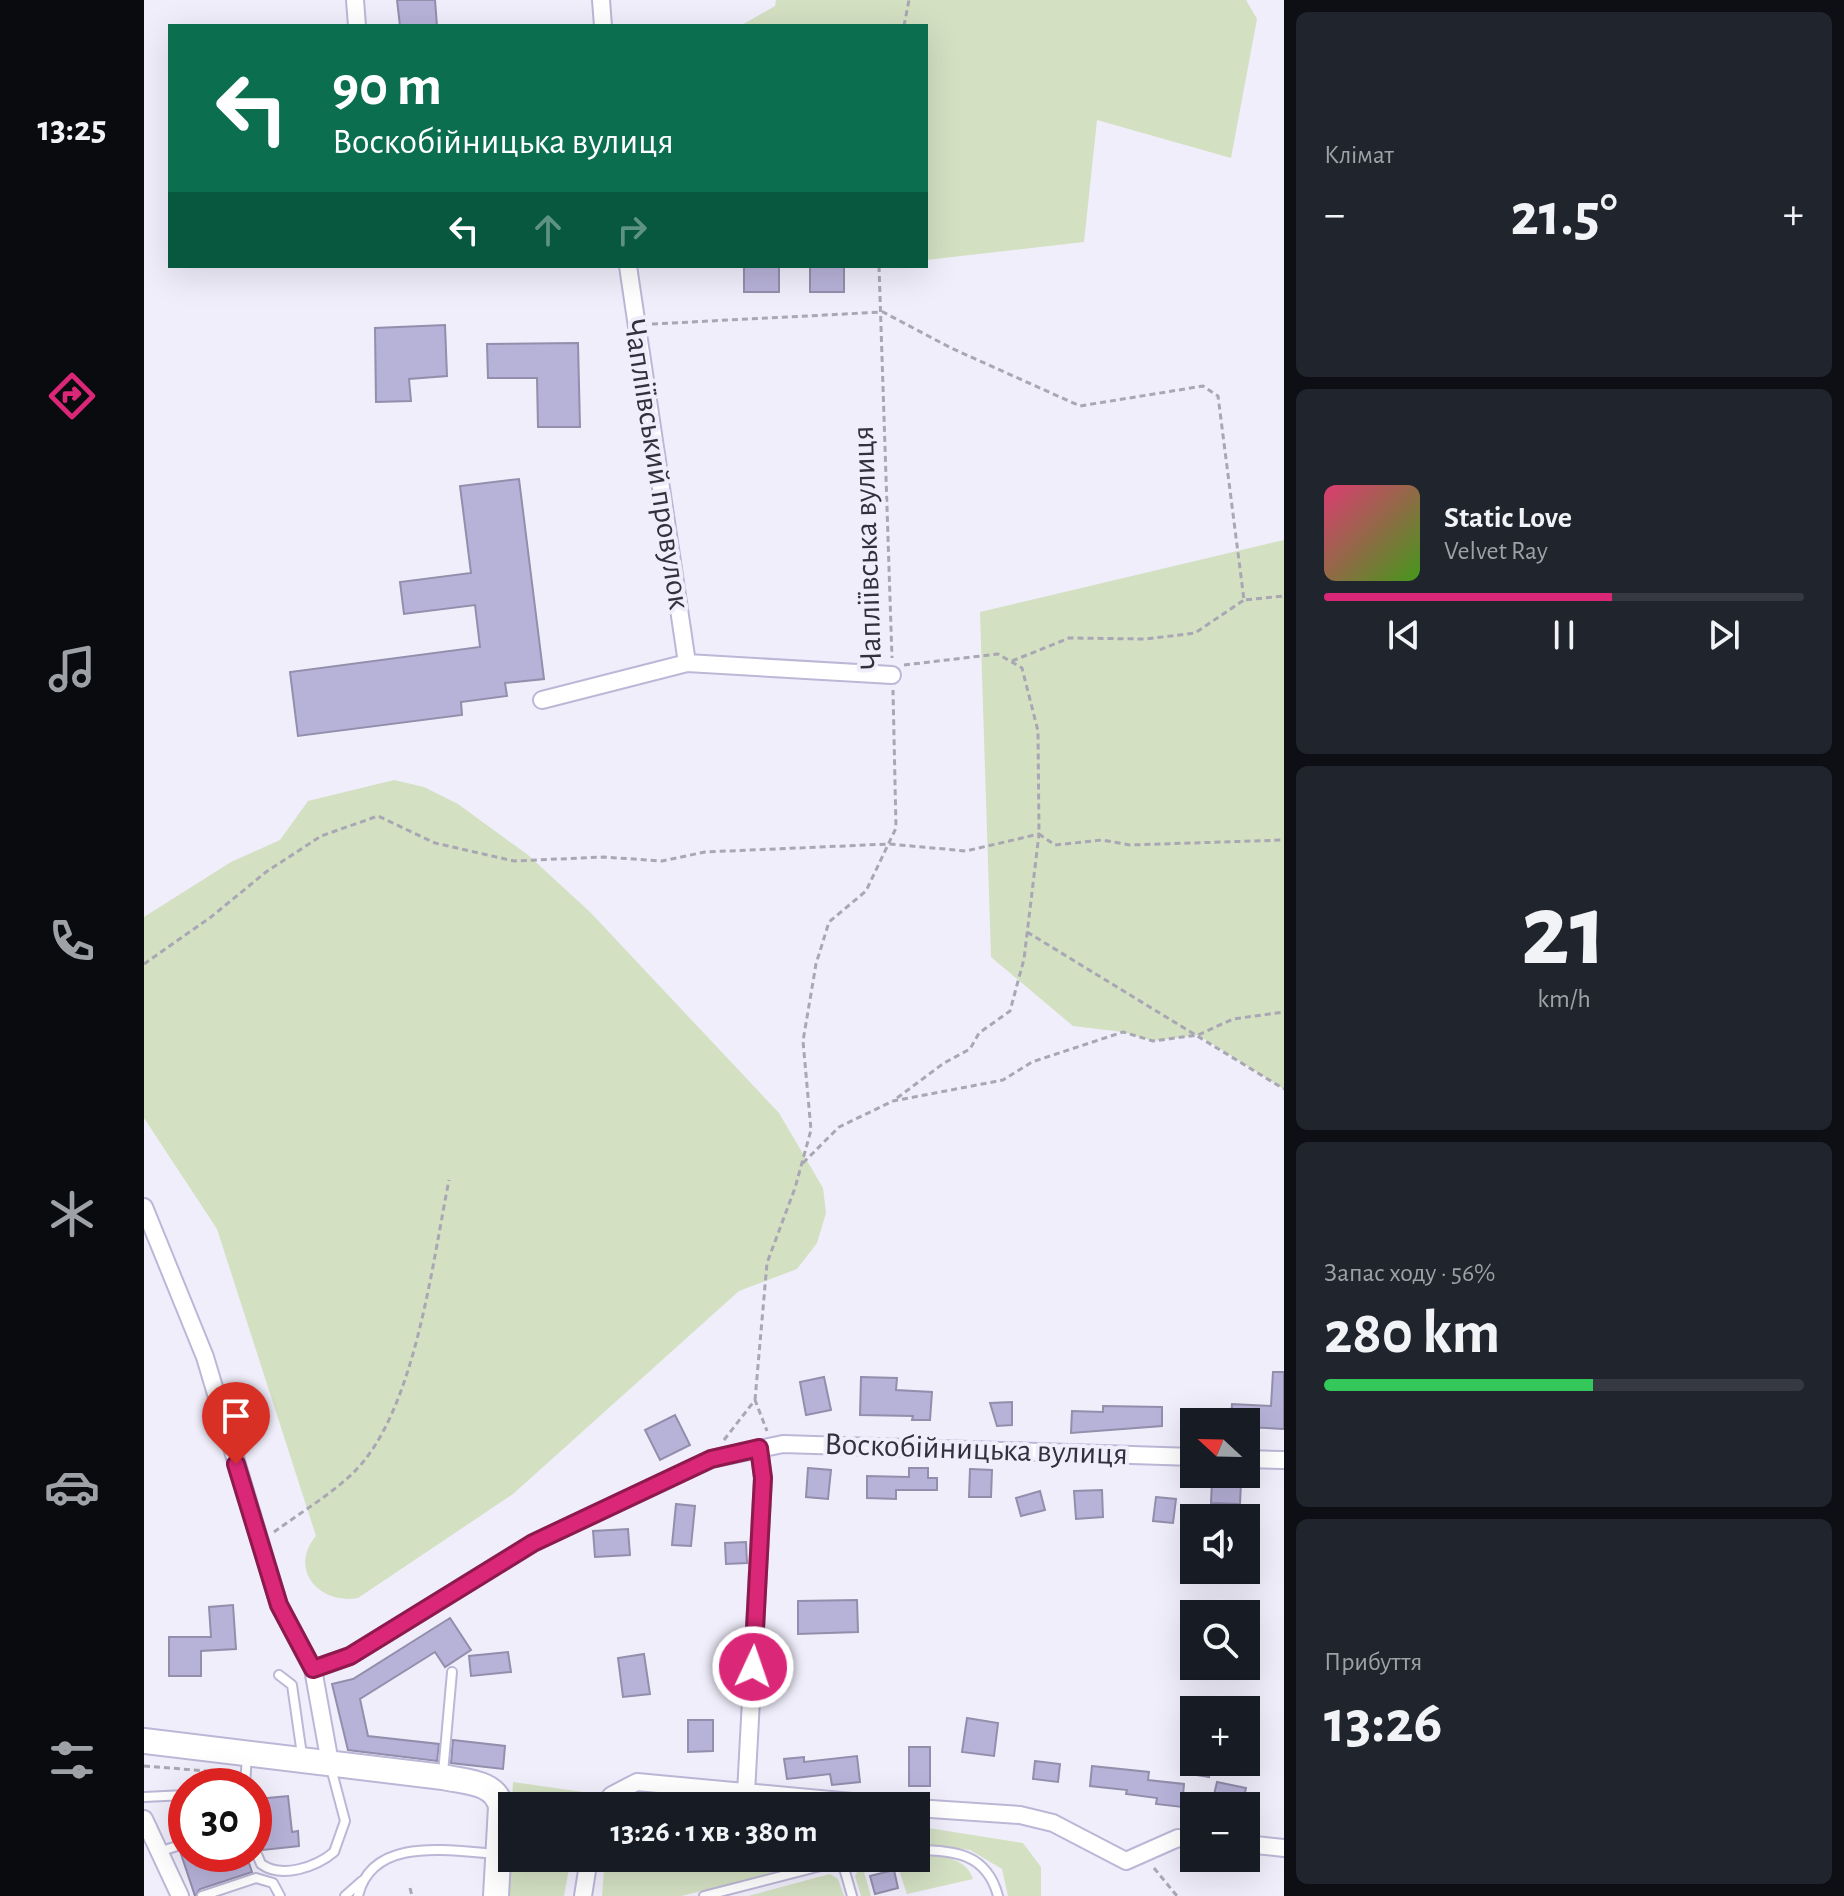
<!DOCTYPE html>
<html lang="uk">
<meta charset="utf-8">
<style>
body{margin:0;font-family:"Alegreya Sans",sans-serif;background:#20242c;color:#f1f3f6;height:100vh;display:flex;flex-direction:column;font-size:30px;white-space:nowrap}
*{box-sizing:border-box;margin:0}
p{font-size:26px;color:#9ea1a6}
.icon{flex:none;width:44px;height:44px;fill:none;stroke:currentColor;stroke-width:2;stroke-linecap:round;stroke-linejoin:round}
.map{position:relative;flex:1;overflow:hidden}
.panel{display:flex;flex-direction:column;gap:12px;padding:12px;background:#0d0f14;width:560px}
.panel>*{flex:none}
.guide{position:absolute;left:24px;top:24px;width:760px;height:244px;border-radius:0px;box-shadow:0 8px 32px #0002;background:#0b6e4f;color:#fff;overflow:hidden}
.needle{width:52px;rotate:292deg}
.controls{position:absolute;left:1036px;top:1408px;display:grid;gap:16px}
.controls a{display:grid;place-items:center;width:80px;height:80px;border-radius:0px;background:#171b24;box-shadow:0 8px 32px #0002;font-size:40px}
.speed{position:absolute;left:24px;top:1768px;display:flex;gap:16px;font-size:40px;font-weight:700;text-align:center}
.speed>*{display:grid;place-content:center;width:104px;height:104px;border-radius:50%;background:#171b24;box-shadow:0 8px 32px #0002;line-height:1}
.speed .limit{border:12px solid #d22;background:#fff;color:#111}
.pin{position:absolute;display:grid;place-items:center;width:68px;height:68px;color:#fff;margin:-82px -34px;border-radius:50% 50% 50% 0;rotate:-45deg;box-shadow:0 0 8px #0007}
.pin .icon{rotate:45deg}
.me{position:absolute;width:88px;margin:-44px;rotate:3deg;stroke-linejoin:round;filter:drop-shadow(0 0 6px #0008)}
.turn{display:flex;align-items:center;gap:28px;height:168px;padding:0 32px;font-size:36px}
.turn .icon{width:104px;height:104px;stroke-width:2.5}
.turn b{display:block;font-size:56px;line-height:68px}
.lanes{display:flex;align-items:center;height:76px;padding:0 32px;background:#0003;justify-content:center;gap:40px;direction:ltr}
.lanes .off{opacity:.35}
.big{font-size:60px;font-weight:600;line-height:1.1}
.panel .widget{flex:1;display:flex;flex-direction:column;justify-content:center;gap:12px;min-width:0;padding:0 28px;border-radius:12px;background:#20242c}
.panel .dial{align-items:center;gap:0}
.dial b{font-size:104px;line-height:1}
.song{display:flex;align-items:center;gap:24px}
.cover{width:96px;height:96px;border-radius:12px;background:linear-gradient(135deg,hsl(340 70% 55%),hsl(100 70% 35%))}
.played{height:8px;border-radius:4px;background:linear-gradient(90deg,#db2777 60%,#363941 60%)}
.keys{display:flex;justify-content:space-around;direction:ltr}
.heat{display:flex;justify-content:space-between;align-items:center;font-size:44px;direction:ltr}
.charge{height:12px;border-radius:6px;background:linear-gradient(90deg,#34c759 56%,#363941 0)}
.trip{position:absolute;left:354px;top:1792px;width:432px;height:80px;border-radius:0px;background:#171b24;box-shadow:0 8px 32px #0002;font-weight:600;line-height:80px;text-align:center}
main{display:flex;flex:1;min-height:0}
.dock{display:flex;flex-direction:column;width:144px;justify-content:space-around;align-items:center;background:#090b0e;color:#9ea1a6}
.dock .icon{width:56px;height:56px}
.dock .active{color:#db2777}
.dock b{font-size:36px;color:#f1f3f6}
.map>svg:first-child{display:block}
.green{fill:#d3e0c2}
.building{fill:#b7b2d8;stroke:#928eac;stroke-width:2}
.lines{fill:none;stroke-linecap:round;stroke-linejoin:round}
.lane-casing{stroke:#bbb7d6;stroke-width:12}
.street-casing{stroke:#bbb7d6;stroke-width:20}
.secondary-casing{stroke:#bbb7d6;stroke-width:28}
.path{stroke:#a9a7b4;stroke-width:3;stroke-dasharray:6 4;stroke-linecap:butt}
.lane{stroke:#fff;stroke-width:8}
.street{stroke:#fff;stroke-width:16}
.secondary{stroke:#fff;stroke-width:24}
.route-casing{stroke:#8e194d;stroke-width:20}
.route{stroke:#db2777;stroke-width:14}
.labels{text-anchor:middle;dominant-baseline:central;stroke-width:8;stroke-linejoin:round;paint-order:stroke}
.street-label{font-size:32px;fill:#33313d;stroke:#f0eefb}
</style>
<main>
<nav class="dock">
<b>13:25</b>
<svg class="icon active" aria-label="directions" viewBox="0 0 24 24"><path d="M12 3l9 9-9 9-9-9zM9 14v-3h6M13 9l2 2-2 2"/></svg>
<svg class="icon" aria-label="music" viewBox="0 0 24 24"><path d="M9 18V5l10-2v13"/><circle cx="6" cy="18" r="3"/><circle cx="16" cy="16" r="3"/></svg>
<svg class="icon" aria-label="phone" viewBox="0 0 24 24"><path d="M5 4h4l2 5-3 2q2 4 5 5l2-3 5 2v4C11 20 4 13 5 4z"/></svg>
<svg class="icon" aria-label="climate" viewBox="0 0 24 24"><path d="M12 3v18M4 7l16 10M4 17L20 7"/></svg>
<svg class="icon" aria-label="car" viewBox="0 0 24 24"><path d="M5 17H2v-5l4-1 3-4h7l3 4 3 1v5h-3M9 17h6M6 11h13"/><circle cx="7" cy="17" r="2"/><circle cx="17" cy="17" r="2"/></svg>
<svg class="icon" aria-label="filters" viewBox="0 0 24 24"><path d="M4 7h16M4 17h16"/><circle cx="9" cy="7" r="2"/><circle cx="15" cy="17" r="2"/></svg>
</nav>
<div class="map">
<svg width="1140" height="1896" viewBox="0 0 1140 1896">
<rect width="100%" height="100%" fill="#f0eefb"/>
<path class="green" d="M632,0h470l11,19 -26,139 -134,-38 -13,122 -158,18v-234h-186l35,-20z
M1140,540v549l-86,-54 -45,6 -30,-9 -50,-6 -82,-69 -11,-345z
M250,780l30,7 34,17 70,51 62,57 189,201 44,75 3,25 -9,30 -20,26 -58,22 -226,203 -155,104c-39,7 -70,-29 -42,-62l-99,-307 -73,-111v-201l87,-55 49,-22 28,-39z
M369,1782l84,12 -7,12h-78v52h59l-7,38h-55l-2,-3z
M498,1794l143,12h-176z
M772,1826l107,17 18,24v29h-33l-6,-27 -32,-19 -54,-7z
M772,1855c21,0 50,1 57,24l-66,15 -10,-30 -33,8 7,24h-10l-6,-20 7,-14 12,-4h42z
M461,1858h230l-154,38h-79z
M686,1874l8,5 6,17h-96z"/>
<path class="building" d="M253,0h38l2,26h-37z
M600,266h35v26h-35z
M666,266h34v26h-34z
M301,325l2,51 -38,3 2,22 -35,1 -1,-74z
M434,343l2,84h-42l-1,-49h-49l-1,-34z
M375,479l25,200 -39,4 2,13 -46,6 1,13 -164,21 -8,-64 190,-25 -5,-42 -71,9 -4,-32 71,-9 -11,-87z
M1129,1372h11v57l-38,-2v-5h-15l1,-18 39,2z
M680,1377l7,33 -25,5 -6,-33z
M717,1377l36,1 -1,12 36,2 -2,28h-18l1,-4 -53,-1z
M868,1402v23l-15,1 -7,-23z
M959,1406l59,1v19l-91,7 1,-22 31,1z
M531,1415l15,30 -30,15 -15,-30z
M664,1468l23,2 -3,29 -22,-2z
M765,1468h19v10h9v12h-41v9l-29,-1v-22l42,1z
M826,1469l22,1 -1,27h-22z
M1068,1480l29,1 -1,23 -29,-1z
M958,1490l1,27 -27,2 -2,-28z
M896,1491l5,19 -24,6 -5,-18z
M1012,1497l20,2 -3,24 -20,-2z
M532,1504l19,2 -4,40 -19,-1z
M484,1529l2,26 -35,2 -2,-26z
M602,1542l1,21 -21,1 -1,-21z
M713,1600l1,32 -60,2v-33z
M89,1605l3,44 -35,2v25h-32v-39h42l-2,-30z
M306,1618l21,32 -26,17 -10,-15 -75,47 8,37 71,8 -2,17 -89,-11 -16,-66 21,-5z
M364,1652l3,20 -40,4 -2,-20z
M500,1654l6,40 -27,3 -5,-39z
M823,1718l31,5 -4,33 -32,-4z
M544,1720h25v31l-25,1z
M309,1740l52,6 -2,23 -52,-6z
M765,1747h21v39h-21z
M713,1756l3,26 -28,3 -2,-11 -43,5 -3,-20 20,-2v5z
M891,1761l25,3 -2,18 -25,-3z
M1048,1762h19l-2,15 -19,-3z
M948,1766l57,6 -1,8 36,4 -2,23 -26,-3 1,-6 -31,-4 1,-4 -37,-4z
M1073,1782l29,6 -4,18 -30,-3z
M144,1796l4,36 6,-1 1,15 -36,4 -6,-51z
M37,1854h65l6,18 -52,17 -5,7z
M750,1870l4,18 -23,6 -5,-18z"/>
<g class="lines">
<defs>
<path id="lane" d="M135,1675l13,10 10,70
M299,1773l9,-101
M101,1786l2,-31
M0,1797l42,-2
M110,1847l7,17c21,15 55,3 73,-12l11,-31 -14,-53
M772,1850c39,0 71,4 82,46
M15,1852l27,-9
M698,1861l10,35
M58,1896l54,-18 17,5 7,13
M201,1896l17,-15
M214,1896c14,-61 93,-45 140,-42
M560,1896l148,-38"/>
<path id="street" d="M211,0l2,26
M457,0l2,26
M543,663l205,12
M398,700l145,-37 -59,-397
M0,1207l61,150 74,248 34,64 17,94
M1102,1459l38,1
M169,1669l37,-13 183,-113 178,-84 72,-15 411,13
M602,1793l17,-315 -4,-30
M458,1806l10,-11 25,-13 258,24
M772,1808l104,7 33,8 73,38 52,-23 16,2
M0,1819l36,77
M1102,1844l38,4
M439,1896l6,-38"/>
<path id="secondary" d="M0,1741l299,36c21,5 53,4 58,30l-5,89"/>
</defs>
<use href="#lane" class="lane-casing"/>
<use href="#street" class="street-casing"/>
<use href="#secondary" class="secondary-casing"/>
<path class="path" d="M760,26l5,-26
M735,266l13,392
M508,324l231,-12 68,36 129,58 123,-20 15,10 26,204 40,-4
M868,661l57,-23 77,1 49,-6 49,-33
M760,665l94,-11 24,14 16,63 1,103 16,11 47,-5 28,5 154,-5
M883,932l257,157
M0,964l67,-47 55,-45 55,-36 57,-20 57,27 79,18 90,-4 58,4 43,-9 184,-8 77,7 73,-17 -15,125 -14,52 -31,22 -9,16 -26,14 -51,38
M659,1163l36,-36 54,-26 110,-21 29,-18 91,-30 30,9 45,-6 35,-16 51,-7
M611,1400l12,-137 28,-75 16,-58 -8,-89 13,-77 13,-42 37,-31 30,-63 -3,-138
M580,1440l31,-40 12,31
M130,1532c26,-19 56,-37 79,-59 62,-60 79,-209 96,-293
M0,1766l76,6
M1010,1868l23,28
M266,1888l2,8"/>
<use href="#lane" class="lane"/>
<use href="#street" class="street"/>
<use href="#secondary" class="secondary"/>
</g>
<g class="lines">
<defs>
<path id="route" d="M92,1464l43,141 34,64 37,-13 183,-113 178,-84 48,-11 4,30 -10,189"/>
</defs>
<use href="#route" class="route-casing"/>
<use href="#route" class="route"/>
</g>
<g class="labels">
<g class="street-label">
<text transform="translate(513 464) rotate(81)">Чапліївський провулок</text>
<text transform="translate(723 548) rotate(-92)">Чапліївська вулиця</text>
<text transform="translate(832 1449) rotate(2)">Воскобійницька вулиця</text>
</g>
</g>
</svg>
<div class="controls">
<a><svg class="needle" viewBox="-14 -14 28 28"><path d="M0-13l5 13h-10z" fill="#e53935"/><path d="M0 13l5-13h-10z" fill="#9ea1a6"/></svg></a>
<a><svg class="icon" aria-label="sound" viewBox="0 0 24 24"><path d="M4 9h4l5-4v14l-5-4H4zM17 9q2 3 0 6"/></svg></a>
<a><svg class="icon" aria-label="search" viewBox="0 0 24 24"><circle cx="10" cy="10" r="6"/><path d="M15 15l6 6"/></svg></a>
<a>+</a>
<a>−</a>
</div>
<div class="speed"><div class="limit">30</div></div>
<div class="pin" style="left:92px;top:1464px;background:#d93025"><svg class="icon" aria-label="arrive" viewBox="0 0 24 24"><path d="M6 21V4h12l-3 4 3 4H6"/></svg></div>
<svg class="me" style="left:609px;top:1667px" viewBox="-20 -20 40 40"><circle r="17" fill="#db2777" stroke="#fff" stroke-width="3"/><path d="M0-11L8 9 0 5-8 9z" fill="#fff"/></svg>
<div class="trip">13:26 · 1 хв · 380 m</div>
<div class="guide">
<div class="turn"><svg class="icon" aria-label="left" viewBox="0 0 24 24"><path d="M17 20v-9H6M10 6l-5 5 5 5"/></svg><div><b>90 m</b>Воскобійницька вулиця</div></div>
<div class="lanes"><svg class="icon" aria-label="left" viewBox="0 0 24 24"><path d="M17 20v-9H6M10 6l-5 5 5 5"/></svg><svg class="icon off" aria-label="ahead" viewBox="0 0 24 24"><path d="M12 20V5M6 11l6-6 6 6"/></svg><svg class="icon off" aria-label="right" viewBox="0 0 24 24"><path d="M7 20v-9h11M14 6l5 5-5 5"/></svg></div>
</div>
</div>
<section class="panel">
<div class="widget"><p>Клімат</p>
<div class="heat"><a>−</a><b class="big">21.5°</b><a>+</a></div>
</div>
<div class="widget">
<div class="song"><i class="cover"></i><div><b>Static Love</b><p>Velvet Ray</p></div></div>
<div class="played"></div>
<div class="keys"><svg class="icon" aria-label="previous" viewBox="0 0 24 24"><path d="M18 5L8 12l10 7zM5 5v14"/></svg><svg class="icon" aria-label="pause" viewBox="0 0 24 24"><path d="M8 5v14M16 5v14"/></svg><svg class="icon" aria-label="next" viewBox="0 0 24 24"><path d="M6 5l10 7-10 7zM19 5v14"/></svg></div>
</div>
<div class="widget dial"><b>21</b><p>km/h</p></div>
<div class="widget"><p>Запас ходу · 56%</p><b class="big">280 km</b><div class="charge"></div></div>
<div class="widget"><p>Прибуття</p><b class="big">13:26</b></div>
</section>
</main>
